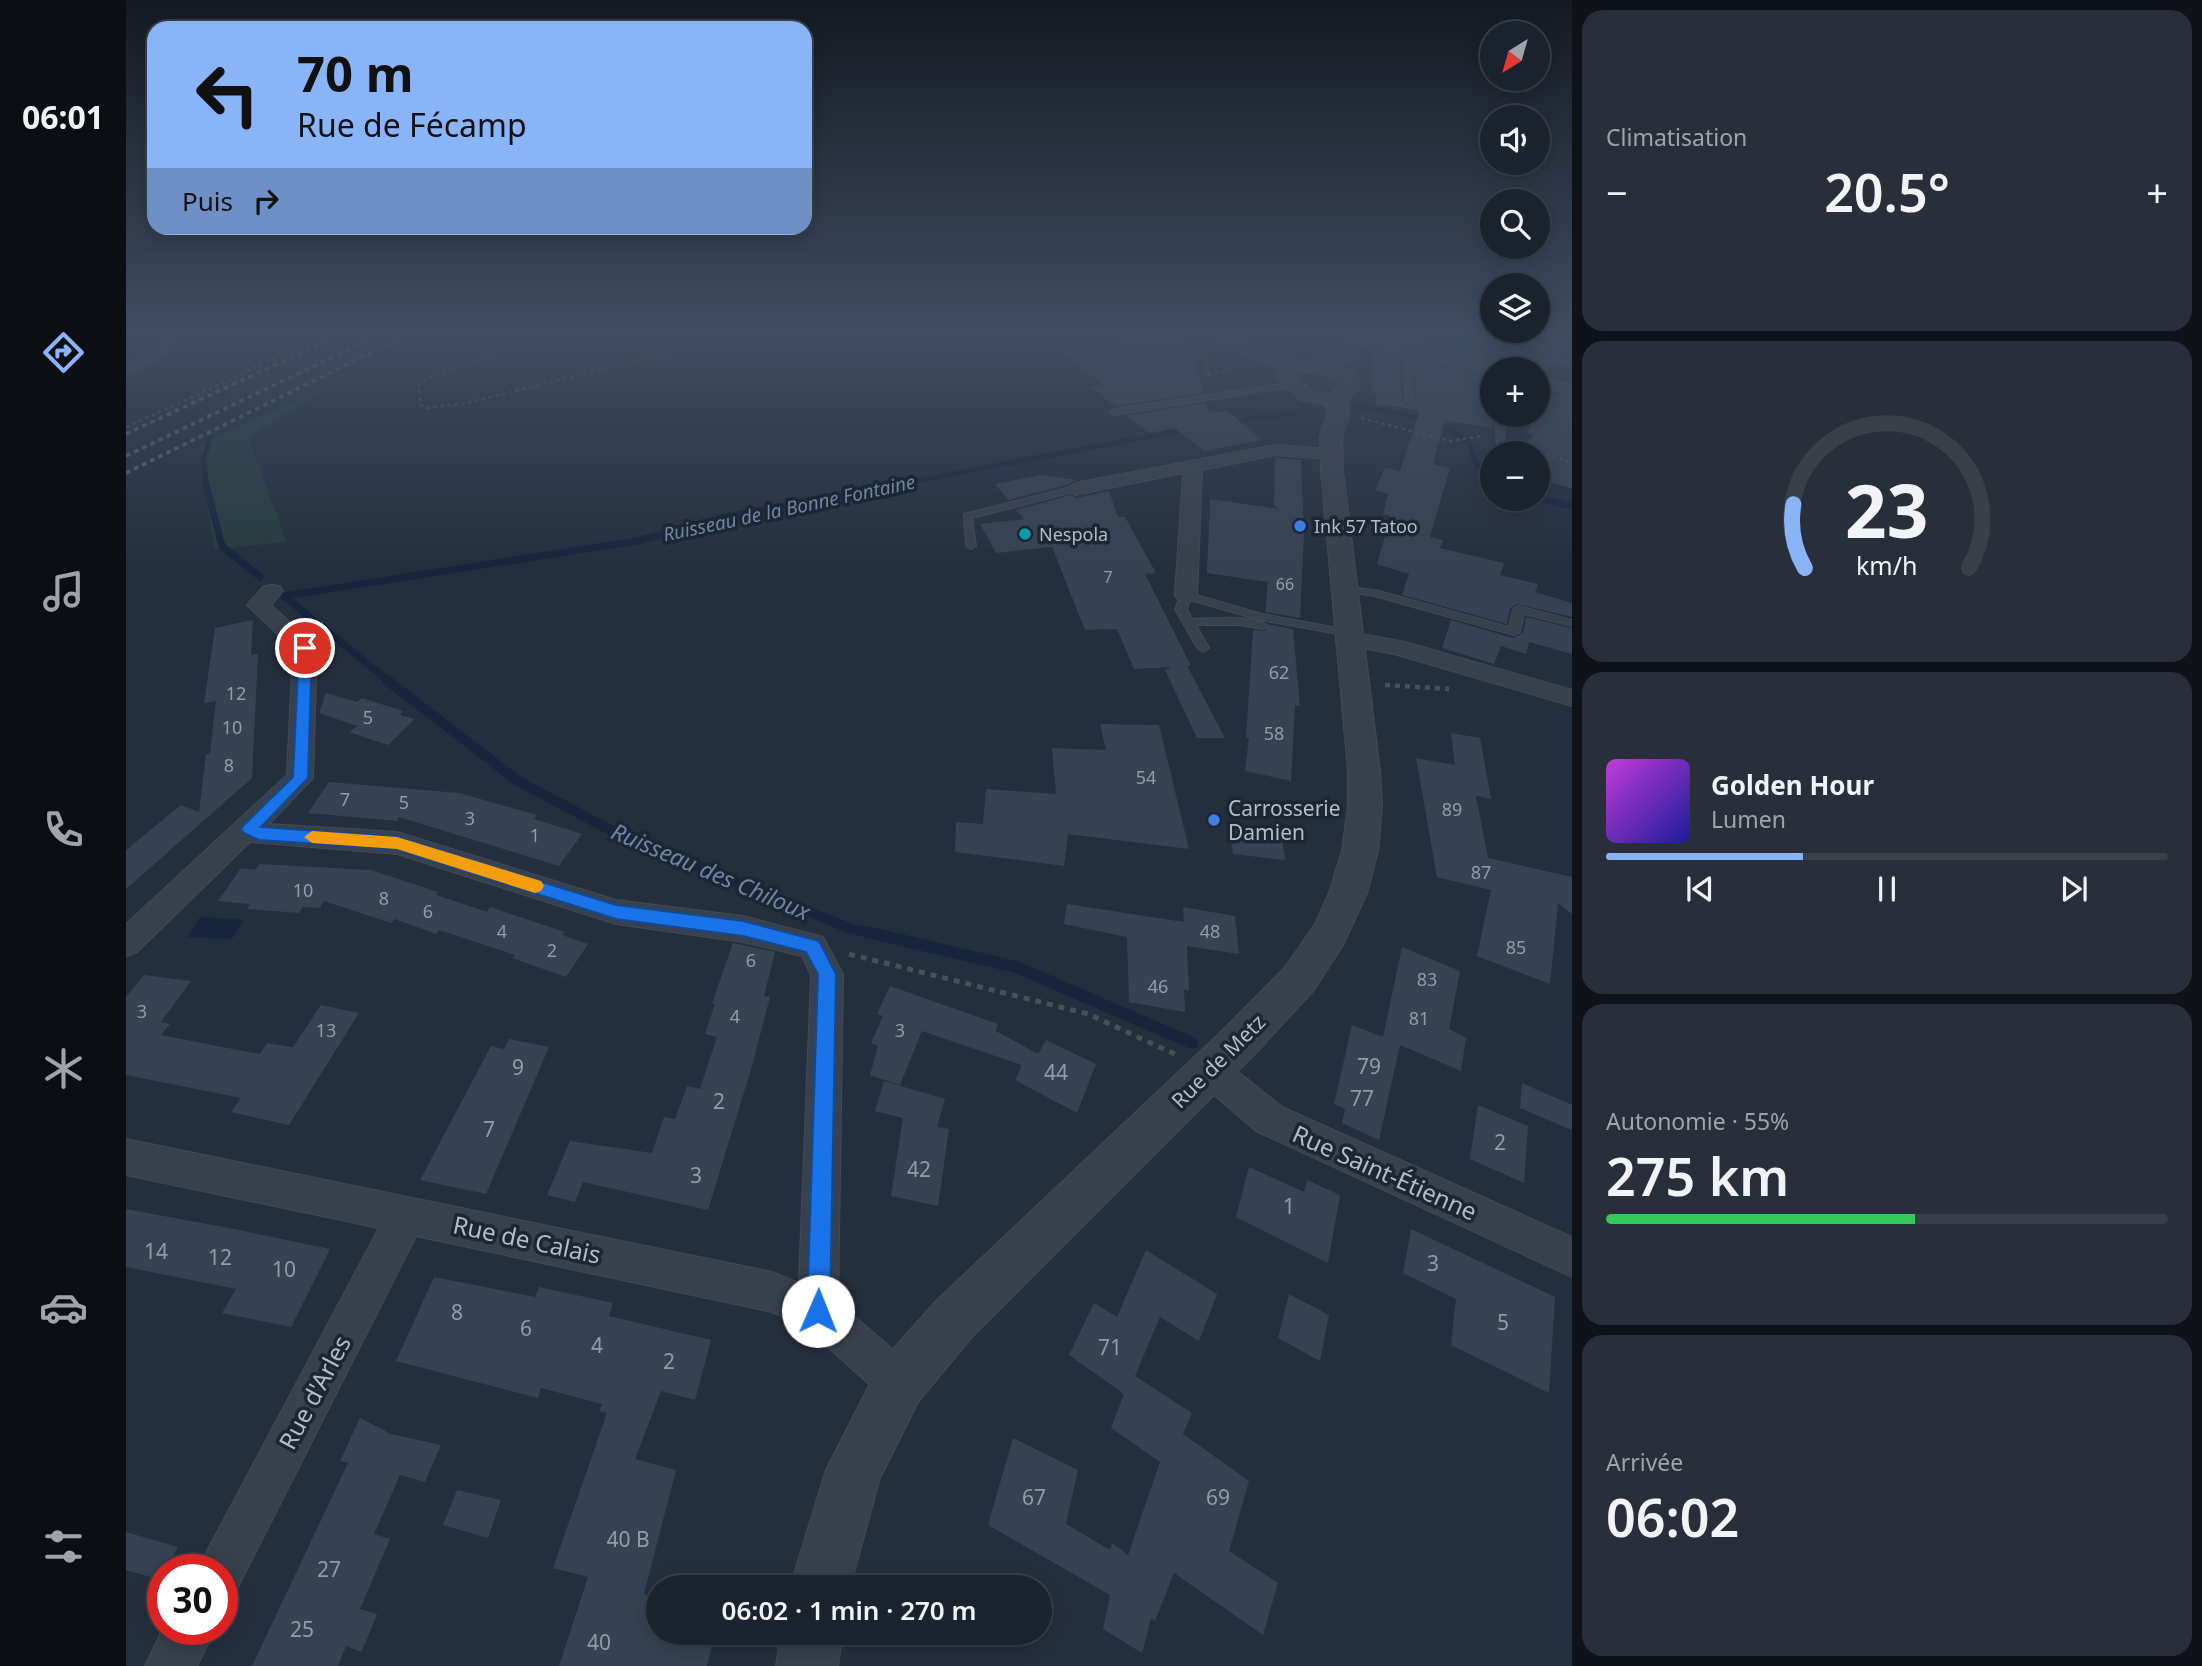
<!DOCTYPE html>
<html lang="fr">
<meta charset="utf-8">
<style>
body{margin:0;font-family:"Noto Sans",sans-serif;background:#282f3a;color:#f1f3f6;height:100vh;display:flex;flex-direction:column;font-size:26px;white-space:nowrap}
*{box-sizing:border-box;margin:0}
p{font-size:23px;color:#a0a4aa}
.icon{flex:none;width:38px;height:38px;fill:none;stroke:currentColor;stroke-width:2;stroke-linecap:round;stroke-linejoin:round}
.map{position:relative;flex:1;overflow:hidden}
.drawer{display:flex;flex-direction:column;gap:10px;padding:10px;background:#0f1319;width:630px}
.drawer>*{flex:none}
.guide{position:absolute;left:21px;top:21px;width:665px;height:214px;border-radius:21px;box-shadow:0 4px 18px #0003,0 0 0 2px #39404a;background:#8ab4f8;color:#111;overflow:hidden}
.needle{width:46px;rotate:217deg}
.buttons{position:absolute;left:1354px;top:21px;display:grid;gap:14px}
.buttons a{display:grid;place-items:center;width:70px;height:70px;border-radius:50%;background:#1b232e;box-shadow:0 4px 18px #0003,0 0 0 2px #39404a;font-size:35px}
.speed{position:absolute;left:21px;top:1554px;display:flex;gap:14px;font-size:35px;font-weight:700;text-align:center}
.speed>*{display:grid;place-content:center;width:91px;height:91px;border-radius:50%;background:#1b232e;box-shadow:0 4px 18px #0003,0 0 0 2px #39404a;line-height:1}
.speed .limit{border:10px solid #d22;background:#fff;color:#111}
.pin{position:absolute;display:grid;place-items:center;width:60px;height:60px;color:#fff;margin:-30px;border:4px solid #fff;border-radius:50%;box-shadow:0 2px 7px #0007}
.me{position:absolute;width:77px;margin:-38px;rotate:1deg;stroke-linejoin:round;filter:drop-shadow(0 0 5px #0008)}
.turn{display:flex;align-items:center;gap:24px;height:147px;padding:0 35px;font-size:32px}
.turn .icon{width:91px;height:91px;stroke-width:2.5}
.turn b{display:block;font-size:49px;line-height:60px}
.then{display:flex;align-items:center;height:66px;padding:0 35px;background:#0003;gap:14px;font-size:26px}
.big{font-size:52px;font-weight:600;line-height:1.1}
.drawer .card{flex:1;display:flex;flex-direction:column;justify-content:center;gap:10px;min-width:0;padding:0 24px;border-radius:21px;background:#282f3a}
.drawer .dial{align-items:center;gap:0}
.dial svg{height:182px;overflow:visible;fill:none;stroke:#39404a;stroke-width:7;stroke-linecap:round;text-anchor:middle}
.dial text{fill:#f1f3f6;stroke:none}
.song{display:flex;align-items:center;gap:21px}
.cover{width:84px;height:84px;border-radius:10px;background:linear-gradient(135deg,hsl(290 70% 55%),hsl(240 70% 35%))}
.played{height:7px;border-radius:4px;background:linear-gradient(90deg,#8ab4f8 35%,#39404a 35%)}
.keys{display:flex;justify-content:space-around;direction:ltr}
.heat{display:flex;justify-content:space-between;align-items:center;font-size:38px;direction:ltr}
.charge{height:10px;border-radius:5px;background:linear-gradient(90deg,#34c759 55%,#39404a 0)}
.trip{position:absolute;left:520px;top:1575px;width:406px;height:70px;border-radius:35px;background:#1b232e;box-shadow:0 4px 18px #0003,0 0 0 2px #39404a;font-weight:600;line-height:70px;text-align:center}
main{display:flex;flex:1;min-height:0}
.tabs{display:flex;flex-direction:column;width:126px;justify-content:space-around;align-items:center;background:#0b0e12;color:#a0a4aa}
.tabs .icon{width:49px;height:49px}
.tabs .selected{color:#8ab4f8}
.tabs b{font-size:32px;color:#f1f3f6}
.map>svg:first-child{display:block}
.green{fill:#263c3f}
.water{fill:#17263c}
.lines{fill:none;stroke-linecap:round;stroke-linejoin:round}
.stream-far3{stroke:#17263c;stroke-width:5}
.stream-far2{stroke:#17263c;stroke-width:7}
.stream-far1{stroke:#17263c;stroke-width:10}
.stream{stroke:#17263c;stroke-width:12}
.building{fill:#364354}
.service-casing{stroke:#414a57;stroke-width:2}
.minor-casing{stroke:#414a57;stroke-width:2}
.tertiary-casing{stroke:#414a57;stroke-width:2}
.path-far2{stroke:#3f5557;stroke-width:2.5;stroke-dasharray:3.5 3.5;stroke-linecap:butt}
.path-far1{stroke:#3f5557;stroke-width:4.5;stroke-dasharray:5 5;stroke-linecap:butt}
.path{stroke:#3f5557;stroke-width:5;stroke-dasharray:6 6;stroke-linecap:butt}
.service{fill:#38414e;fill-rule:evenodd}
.minor{fill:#38414e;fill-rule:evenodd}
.tertiary{fill:#38414e;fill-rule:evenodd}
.rail{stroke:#5a6575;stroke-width:3.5;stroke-dasharray:4.5 4.5;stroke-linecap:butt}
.route{fill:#1a73e8;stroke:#114b97;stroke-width:2}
.slow{fill:#f59e0b}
.shop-dot{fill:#3f7fe0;stroke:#1d2633;stroke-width:2.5}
.culture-dot{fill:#0f9aa8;stroke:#1d2633;stroke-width:2.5}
.labels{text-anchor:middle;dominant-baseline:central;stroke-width:7;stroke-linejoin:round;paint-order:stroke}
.far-number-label{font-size:16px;fill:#929caa}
.far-poi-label{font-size:18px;fill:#b4bcc9;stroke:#1d2633;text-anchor:start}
.number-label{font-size:18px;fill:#929caa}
.far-water-label{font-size:19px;font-style:italic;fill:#6d86a8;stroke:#1d2633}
.poi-label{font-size:21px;fill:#b4bcc9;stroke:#1d2633;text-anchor:start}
.street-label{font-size:21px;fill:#b4bcc9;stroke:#1d2633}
.near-number-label{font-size:21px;fill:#929caa}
.water-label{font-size:23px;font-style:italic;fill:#6d86a8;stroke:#1d2633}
.near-street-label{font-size:24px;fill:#b4bcc9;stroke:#1d2633}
</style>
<main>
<nav class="tabs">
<b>06:01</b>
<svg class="icon selected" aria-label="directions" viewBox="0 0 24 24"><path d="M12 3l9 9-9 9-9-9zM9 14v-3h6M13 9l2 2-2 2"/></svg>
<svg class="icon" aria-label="music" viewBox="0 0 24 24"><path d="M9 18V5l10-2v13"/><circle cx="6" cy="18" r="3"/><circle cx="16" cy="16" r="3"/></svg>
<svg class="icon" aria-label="phone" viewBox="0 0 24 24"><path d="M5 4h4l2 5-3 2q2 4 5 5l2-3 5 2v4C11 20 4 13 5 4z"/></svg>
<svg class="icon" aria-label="climate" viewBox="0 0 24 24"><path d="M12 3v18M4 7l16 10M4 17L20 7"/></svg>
<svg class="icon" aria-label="car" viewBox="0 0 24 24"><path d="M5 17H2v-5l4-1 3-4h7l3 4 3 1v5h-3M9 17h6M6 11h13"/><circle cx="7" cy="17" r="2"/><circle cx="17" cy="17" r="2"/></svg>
<svg class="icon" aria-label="filters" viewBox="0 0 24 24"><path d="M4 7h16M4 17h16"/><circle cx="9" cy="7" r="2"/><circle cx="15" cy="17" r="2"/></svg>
</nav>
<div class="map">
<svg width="1446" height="1666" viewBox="0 0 1446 1666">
<rect width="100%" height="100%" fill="#242f3e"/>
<path class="green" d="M216,380l-94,57 39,105 -73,7 -14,-105z"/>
<path class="water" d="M74,917l44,3 -12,19 -45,-2z"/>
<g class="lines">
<path class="stream-far3" d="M1224,407c43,3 83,9 119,35l7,22 17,17
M1102,422l65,-9
M80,486l-2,-29 6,-19
M763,486l300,-57"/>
<path class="stream-far2" d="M80,484l16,62 38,31
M1412,498l34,8
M158,596l353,-55 88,-24 174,-33
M158,596l106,86"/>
<path class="stream-far1" d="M261,680l131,101 96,51 235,96 26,6"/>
<path class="stream" d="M741,932l149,35 176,76"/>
</g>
<path class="building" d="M1014,332h47l1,2 -32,5 -3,4 7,4 30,-4 13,50 -88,13 -24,-19 12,-2 -43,-37 86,-12z
M1248,332h51l-4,9 60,14 1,6 -109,-24z
M1247,351l27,6 2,44 6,4 8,-4 -2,-41 71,17 8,51 -48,-7 -12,43 17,4 -20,69 13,3 -3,8 64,15 -4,12 38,9 -3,8 37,11v14l-54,-13 -8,4 -3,16 -105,-29 7,-21 -32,-10 14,-48 -8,-2 5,-20 -13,-4 10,-22 15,3 20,-61 -44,-6v-10l-4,-1z
M1412,390l34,7v91l-34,-8v-30l-12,-3 7,-13 -7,-1 12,-18z
M1080,403l3,10 19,-2 34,29 -58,11 -30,-23 -25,5 -22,-17z
M1149,458l26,2 3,75 -4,83 -35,-6 3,-30 -61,-9 3,-74 68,10 -4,-4z
M916,475l34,5 -9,5 -59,15 -13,-16z
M983,491l9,26h7l31,56 -11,1 46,92h-4l38,72h-28l-32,-68 6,-3 -37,2 -17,-40 -32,1 -33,-83 -56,6 -16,-29 44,-5 -8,-9 55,-15 5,3z
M1400,617l46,11v26l-43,-12 -3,12 -25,-8 -7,18 -52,-16 9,-28 62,18 10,-5z
M127,620l-2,35 7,-1 -6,124 -126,111v-39l55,-45 18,7 7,-58 4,-1 6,-52 -12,2 11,-75z
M1145,625l22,4 7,77 -5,-1 -4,76 -46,-10 4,-33h-3l7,-108 11,1z
M200,693l31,9 5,-4 41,13 -3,4 15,4 -27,26 -39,-13 8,-6 -38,-13z
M974,724l59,1 30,124 -121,-15 -4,32 -109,-14 1,-30 27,2 3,-35 70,5 -4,-46 54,2z
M1325,733l29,5 11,61 -15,-3 12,62 84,19v37l-14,-11 -8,81 -73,-28 14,-66 -54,-13 -21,-119 39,7z
M203,782l130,11 78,22 -3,4 48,15 -23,32 -160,-49 -2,4 -89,-8z
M1103,824l52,8 4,28 -52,-6z
M133,864l112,6 67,22 -2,3 51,17 3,-5 75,25 -3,3 26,9 -22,33 -54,-19 3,-3 -76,-25 -3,4 -41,-15 -4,4 -67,-22 -4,7 -17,-1 -4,6 -52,-4 3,-5 -32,-3 23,-33 14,2z
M941,904l117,18 -1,-15 52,9 4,38 -52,-8 2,44h-5l1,22 -56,-10 -2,-65 -63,-13z
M607,943l42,9 -11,44 6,1 -18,69 -44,144 -125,-28 -8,20 -28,-7 23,-54 82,12 12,-36 11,2 12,-33 13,3 17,-52 -12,-3 10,-30 -3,-1z
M1276,947l58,24 -11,58 17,9 -5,33 -61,-26 -21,95 -37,-17 3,-14 -11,-5 18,-79 31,12z
M18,975l47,6 -30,41 9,2 -9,11 56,11 43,8 7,-11 26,4 28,-42 38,8 -70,112 -58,-13 10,-14 -115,-23v-78z
M764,986l108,38 -2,7 42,23 8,-14 50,24 -19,49 -62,-33 7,-15 -100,-34 -22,54 -30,-10 8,-29 -7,-3 12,-27 -6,-2z
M383,1039l40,8 -63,147 -66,-14 71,-134 13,3z
M758,1081l61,18 -8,28 12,2 -11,77 -47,-10 12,-78 -28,-7z
M1396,1083l50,22v25l-52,-22z
M1352,1105l50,21 -4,57 -54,-24z
M1123,1167l55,25 3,-12 33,15 -12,68 -92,-46z
M0,1209l103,19 101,21 -39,78 -69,-14 14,-24 -110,-22z
M1285,1229l144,68 -6,96 -98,-48 5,-46 -53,-26z
M1020,1250l71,44 -18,47 -39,-24 -25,59 57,37 -9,21 66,47 -20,70 49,32 -15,52 -89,-62 -19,48 -4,-3 -9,35 -39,-24 7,-34 -122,-70 25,-87 65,32 -12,54 44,26 2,-7 16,12 32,-93 -49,-34 13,-34 -55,-39 25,-52 23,14z
M308,1277l101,20 4,-10 74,16 -4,13 102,24 -16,60 -34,-9 -26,68 41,11 -32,124 14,4v35h57l-8,33h-148l29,-89 -35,-9 54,-155 -8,-2 3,-7 -61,-16 -3,10 -142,-37z
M1163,1294l40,21 -9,46 -42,-23z
M234,1418l31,16 50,11 -16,37 -25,-7 -26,59 16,5 -30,70 17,5 -7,18 -9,20 -15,-6 -8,20h-86l96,-203 -8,-2z
M331,1490l44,10 -13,38 -45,-13z
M0,1532l52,15 -12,23h-3l-2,10 -35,-10z"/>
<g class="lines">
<defs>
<path id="service" d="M1092,332l4,2 -1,2 -61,8 -4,-2z
M1281,350l7,2 -3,5 2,44 -4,2 -4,-2 -2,-44z
M1416,359l23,1 4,2 -4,2 -17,-1 -6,17 -4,2v-13z
M1168,382h3v4l-183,29 -4,-3 4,-3z
M1368,415h8l4,38h-8z
M949,486l3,1v4l-106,27 4,28 -5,3 -5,-3 -2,-32z
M1219,586l34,5 130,36 4,-18 6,-3 53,14v6l-48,-12 -4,18 -6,3 -140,-39 -33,-5v-4z
M1060,592l76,22 87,16 6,3 -6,3 -89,-16 -70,-20 -3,9 5,10c23,0 58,-6 77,7l-6,3 -24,-4h-43l13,23 -6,4 -6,-4 -22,-39 6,-14z"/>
<path id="minor" d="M46,332h15l-35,31 -26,13v-11l16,-8z
M1231,336l136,30 7,3h-7v7l-141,-33 -2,-3 2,-3z
M1412,377l34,8v10l-34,-8z
M1149,445l56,4 9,5 -9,5 -56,-4 -73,15 -5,125 -3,5h-16l-3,-5 8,-122 -108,22 -9,-6 9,-6z
M146,585l8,1 3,5 -12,14 46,42 -4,131 -44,46 128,8 219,68 127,16 80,21 20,37 -5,328 76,66 6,15 -6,15 -15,6 -15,-6 -80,-73 -32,-13 -356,-76 -178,351 -16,6v-23h-25l182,-342 -253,-53v-36l646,133 27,11 12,-308 -9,-19 -59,-14 -127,-18 -219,-70 -147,-12 -113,110 -11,4v-32l161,-149 6,-126 -46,-44 17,-19z
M1224,632l55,10 167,48v16l-178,-52 -52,-10 -3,-5 3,-5z
M1084,1054l12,5 60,48 290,130v40l-316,-146 -58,-50 -5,-11 5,-11z
M37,1629h52l-18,37h-52z"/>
<path id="tertiary" d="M1079,332h22l23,12 49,17h12l23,-8 19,-21h18l-23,29 -13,4 17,7 8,9 -1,8 -12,12 2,14 -7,22 1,34 37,300 2,35 -4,45 -11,42 -24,52 -29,45 -59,64 -283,283 -54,65 -38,76 -30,109h-60l36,-117 54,-106 56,-63 289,-273 61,-62 29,-42 14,-31 13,-42 6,-45v-35l-27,-300 -1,-34 7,-22 -1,-10 -27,-5 -24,-25 5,-8 -44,-15zM1175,372l22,2 15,7 1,6 -8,6 -18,-1 -18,-18z
M655,1633h62l-5,33h-62z"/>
</defs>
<use href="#service" class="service-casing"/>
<use href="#minor" class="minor-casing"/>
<use href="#tertiary" class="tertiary-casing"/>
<path class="path-far2" d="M431,332l-131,47 -8,7 3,19 6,3 35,-4 294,-72
M1372,332l41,7
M1331,340l33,-8
M1076,352l8,28
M1082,375l27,-6
M1235,418l89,23 32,-5
M0,427l104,-47 66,-35
M1393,448l53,14"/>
<path class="path-far1" d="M1259,685l64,4"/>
<path class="path" d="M723,954l239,60 89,41"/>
<use href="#service" class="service"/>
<use href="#minor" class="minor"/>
<use href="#tertiary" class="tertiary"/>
<path class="rail" d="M0,434l220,-102
M0,456l259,-124
M0,473l287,-141"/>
</g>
<linearGradient id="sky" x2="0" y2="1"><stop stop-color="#141a22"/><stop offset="0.59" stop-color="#3f4d63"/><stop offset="1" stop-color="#3f4d63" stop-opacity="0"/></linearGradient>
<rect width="1446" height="565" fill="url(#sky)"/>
<path class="route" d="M179,643l7,5 -4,130 -47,49 136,10 219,68 127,16 76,20 17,33 -6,337 -4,9 -8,3 -8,-3 -3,-9 11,-337 -12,-22 -63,-16 -127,-17 -219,-70 -138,-9 -15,-7 -3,-4 3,-4 49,-48 6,-129z"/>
<path class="slow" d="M186,831l85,6 144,44 3,5 -3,5 -6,2 -138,-44 -85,-6 -8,-6z"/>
<g class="shop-dot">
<circle cx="1174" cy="526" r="7"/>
<circle cx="1088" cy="820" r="7"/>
</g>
<circle class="culture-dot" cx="899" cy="534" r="7"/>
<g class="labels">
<g class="far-number-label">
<text x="982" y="577">7</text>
<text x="1159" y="584">66</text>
</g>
<g class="far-poi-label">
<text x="1188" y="526">Ink 57 Tatoo</text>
<text x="913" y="534">Nespola</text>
</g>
<g class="number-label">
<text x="1153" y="672">62</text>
<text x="110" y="693">12</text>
<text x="242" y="717">5</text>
<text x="106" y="727">10</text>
<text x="1148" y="733">58</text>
<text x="103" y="765">8</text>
<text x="1020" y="777">54</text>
<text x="219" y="799">7</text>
<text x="278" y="802">5</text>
<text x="1326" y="809">89</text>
<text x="344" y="818">3</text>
<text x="409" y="835">1</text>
<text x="1355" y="872">87</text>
<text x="177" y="890">10</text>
<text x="258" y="898">8</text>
<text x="302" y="911">6</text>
<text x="376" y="931">4</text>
<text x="1084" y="931">48</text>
<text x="1390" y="947">85</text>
<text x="426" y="950">2</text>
<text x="625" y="960">6</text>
<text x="1301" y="979">83</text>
<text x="1032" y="986">46</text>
<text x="16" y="1011">3</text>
<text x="609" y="1016">4</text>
<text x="1293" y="1018">81</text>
<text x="200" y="1030">13</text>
<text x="774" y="1030">3</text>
</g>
<g class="far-water-label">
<text transform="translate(663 508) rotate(-12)">Ruisseau de la Bonne Fontaine</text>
</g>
<g class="poi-label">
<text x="1102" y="808">Carrosserie<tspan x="1102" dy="24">Damien</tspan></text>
</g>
<g class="street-label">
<text transform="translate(1092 1061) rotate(-45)">Rue de Metz</text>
</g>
<g class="near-number-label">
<text x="1243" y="1066">79</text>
<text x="392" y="1067">9</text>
<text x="930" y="1072">44</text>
<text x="1236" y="1098">77</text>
<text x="593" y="1101">2</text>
<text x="363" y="1129">7</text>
<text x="1374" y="1142">2</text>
<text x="793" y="1169">42</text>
<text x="570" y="1175">3</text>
<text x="1163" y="1206">1</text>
<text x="30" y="1251">14</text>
<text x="94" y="1257">12</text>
<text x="1307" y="1263">3</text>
<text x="158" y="1269">10</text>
<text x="331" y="1312">8</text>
<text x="1377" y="1322">5</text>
<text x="400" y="1328">6</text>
<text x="471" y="1345">4</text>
<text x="984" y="1347">71</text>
<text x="543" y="1361">2</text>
<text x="908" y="1497">67</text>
<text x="1092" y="1497">69</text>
<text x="502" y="1539">40 B</text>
<text x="203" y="1569">27</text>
<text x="176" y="1629">25</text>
<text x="473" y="1642">40</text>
</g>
<g class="water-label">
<text transform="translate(585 871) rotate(23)">Ruisseau des Chiloux</text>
</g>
<g class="near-street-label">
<text transform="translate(1259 1172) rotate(24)">Rue Saint-Étienne</text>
<text transform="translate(401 1239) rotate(12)">Rue de Calais</text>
<text transform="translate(188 1392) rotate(-62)">Rue d'Arles</text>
</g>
</g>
</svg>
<div class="buttons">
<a><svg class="needle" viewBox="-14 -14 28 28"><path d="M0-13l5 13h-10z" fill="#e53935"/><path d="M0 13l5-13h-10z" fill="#a0a4aa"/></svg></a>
<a><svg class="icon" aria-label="sound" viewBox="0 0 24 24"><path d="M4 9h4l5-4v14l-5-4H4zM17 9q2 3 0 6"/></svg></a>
<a><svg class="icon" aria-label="search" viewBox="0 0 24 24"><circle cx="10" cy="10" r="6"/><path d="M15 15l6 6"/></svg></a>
<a><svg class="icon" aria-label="layers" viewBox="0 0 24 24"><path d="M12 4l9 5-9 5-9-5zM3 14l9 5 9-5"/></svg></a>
<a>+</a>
<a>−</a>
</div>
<div class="speed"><div class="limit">30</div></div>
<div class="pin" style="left:179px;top:648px;background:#d93025"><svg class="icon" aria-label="arrive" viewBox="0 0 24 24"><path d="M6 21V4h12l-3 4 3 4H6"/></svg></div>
<svg class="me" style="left:692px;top:1311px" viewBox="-20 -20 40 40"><circle r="19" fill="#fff"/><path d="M0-13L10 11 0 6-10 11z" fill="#1a73e8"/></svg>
<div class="trip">06:02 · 1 min · 270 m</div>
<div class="guide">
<div class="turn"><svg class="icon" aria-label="left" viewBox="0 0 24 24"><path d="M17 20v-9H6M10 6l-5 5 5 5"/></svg><div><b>70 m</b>Rue de Fécamp</div></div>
<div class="then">Puis<svg class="icon" aria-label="right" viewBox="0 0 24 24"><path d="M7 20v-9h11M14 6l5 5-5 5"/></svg></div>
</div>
</div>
<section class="drawer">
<div class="card"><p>Climatisation</p>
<div class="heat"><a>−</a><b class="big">20.5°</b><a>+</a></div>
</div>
<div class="card dial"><svg viewBox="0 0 100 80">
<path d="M14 69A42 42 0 1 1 86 69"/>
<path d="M14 69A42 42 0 0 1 9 41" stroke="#8ab4f8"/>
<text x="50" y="56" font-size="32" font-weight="700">23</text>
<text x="50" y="72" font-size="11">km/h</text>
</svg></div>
<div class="card">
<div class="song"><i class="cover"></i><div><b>Golden Hour</b><p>Lumen</p></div></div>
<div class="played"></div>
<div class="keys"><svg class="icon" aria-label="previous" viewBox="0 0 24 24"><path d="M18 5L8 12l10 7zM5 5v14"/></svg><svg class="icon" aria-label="pause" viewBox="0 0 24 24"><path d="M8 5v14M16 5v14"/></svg><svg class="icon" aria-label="next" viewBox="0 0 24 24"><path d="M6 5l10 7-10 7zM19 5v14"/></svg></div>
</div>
<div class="card"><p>Autonomie · 55%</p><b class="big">275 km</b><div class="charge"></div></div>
<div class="card"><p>Arrivée</p><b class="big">06:02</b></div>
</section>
</main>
